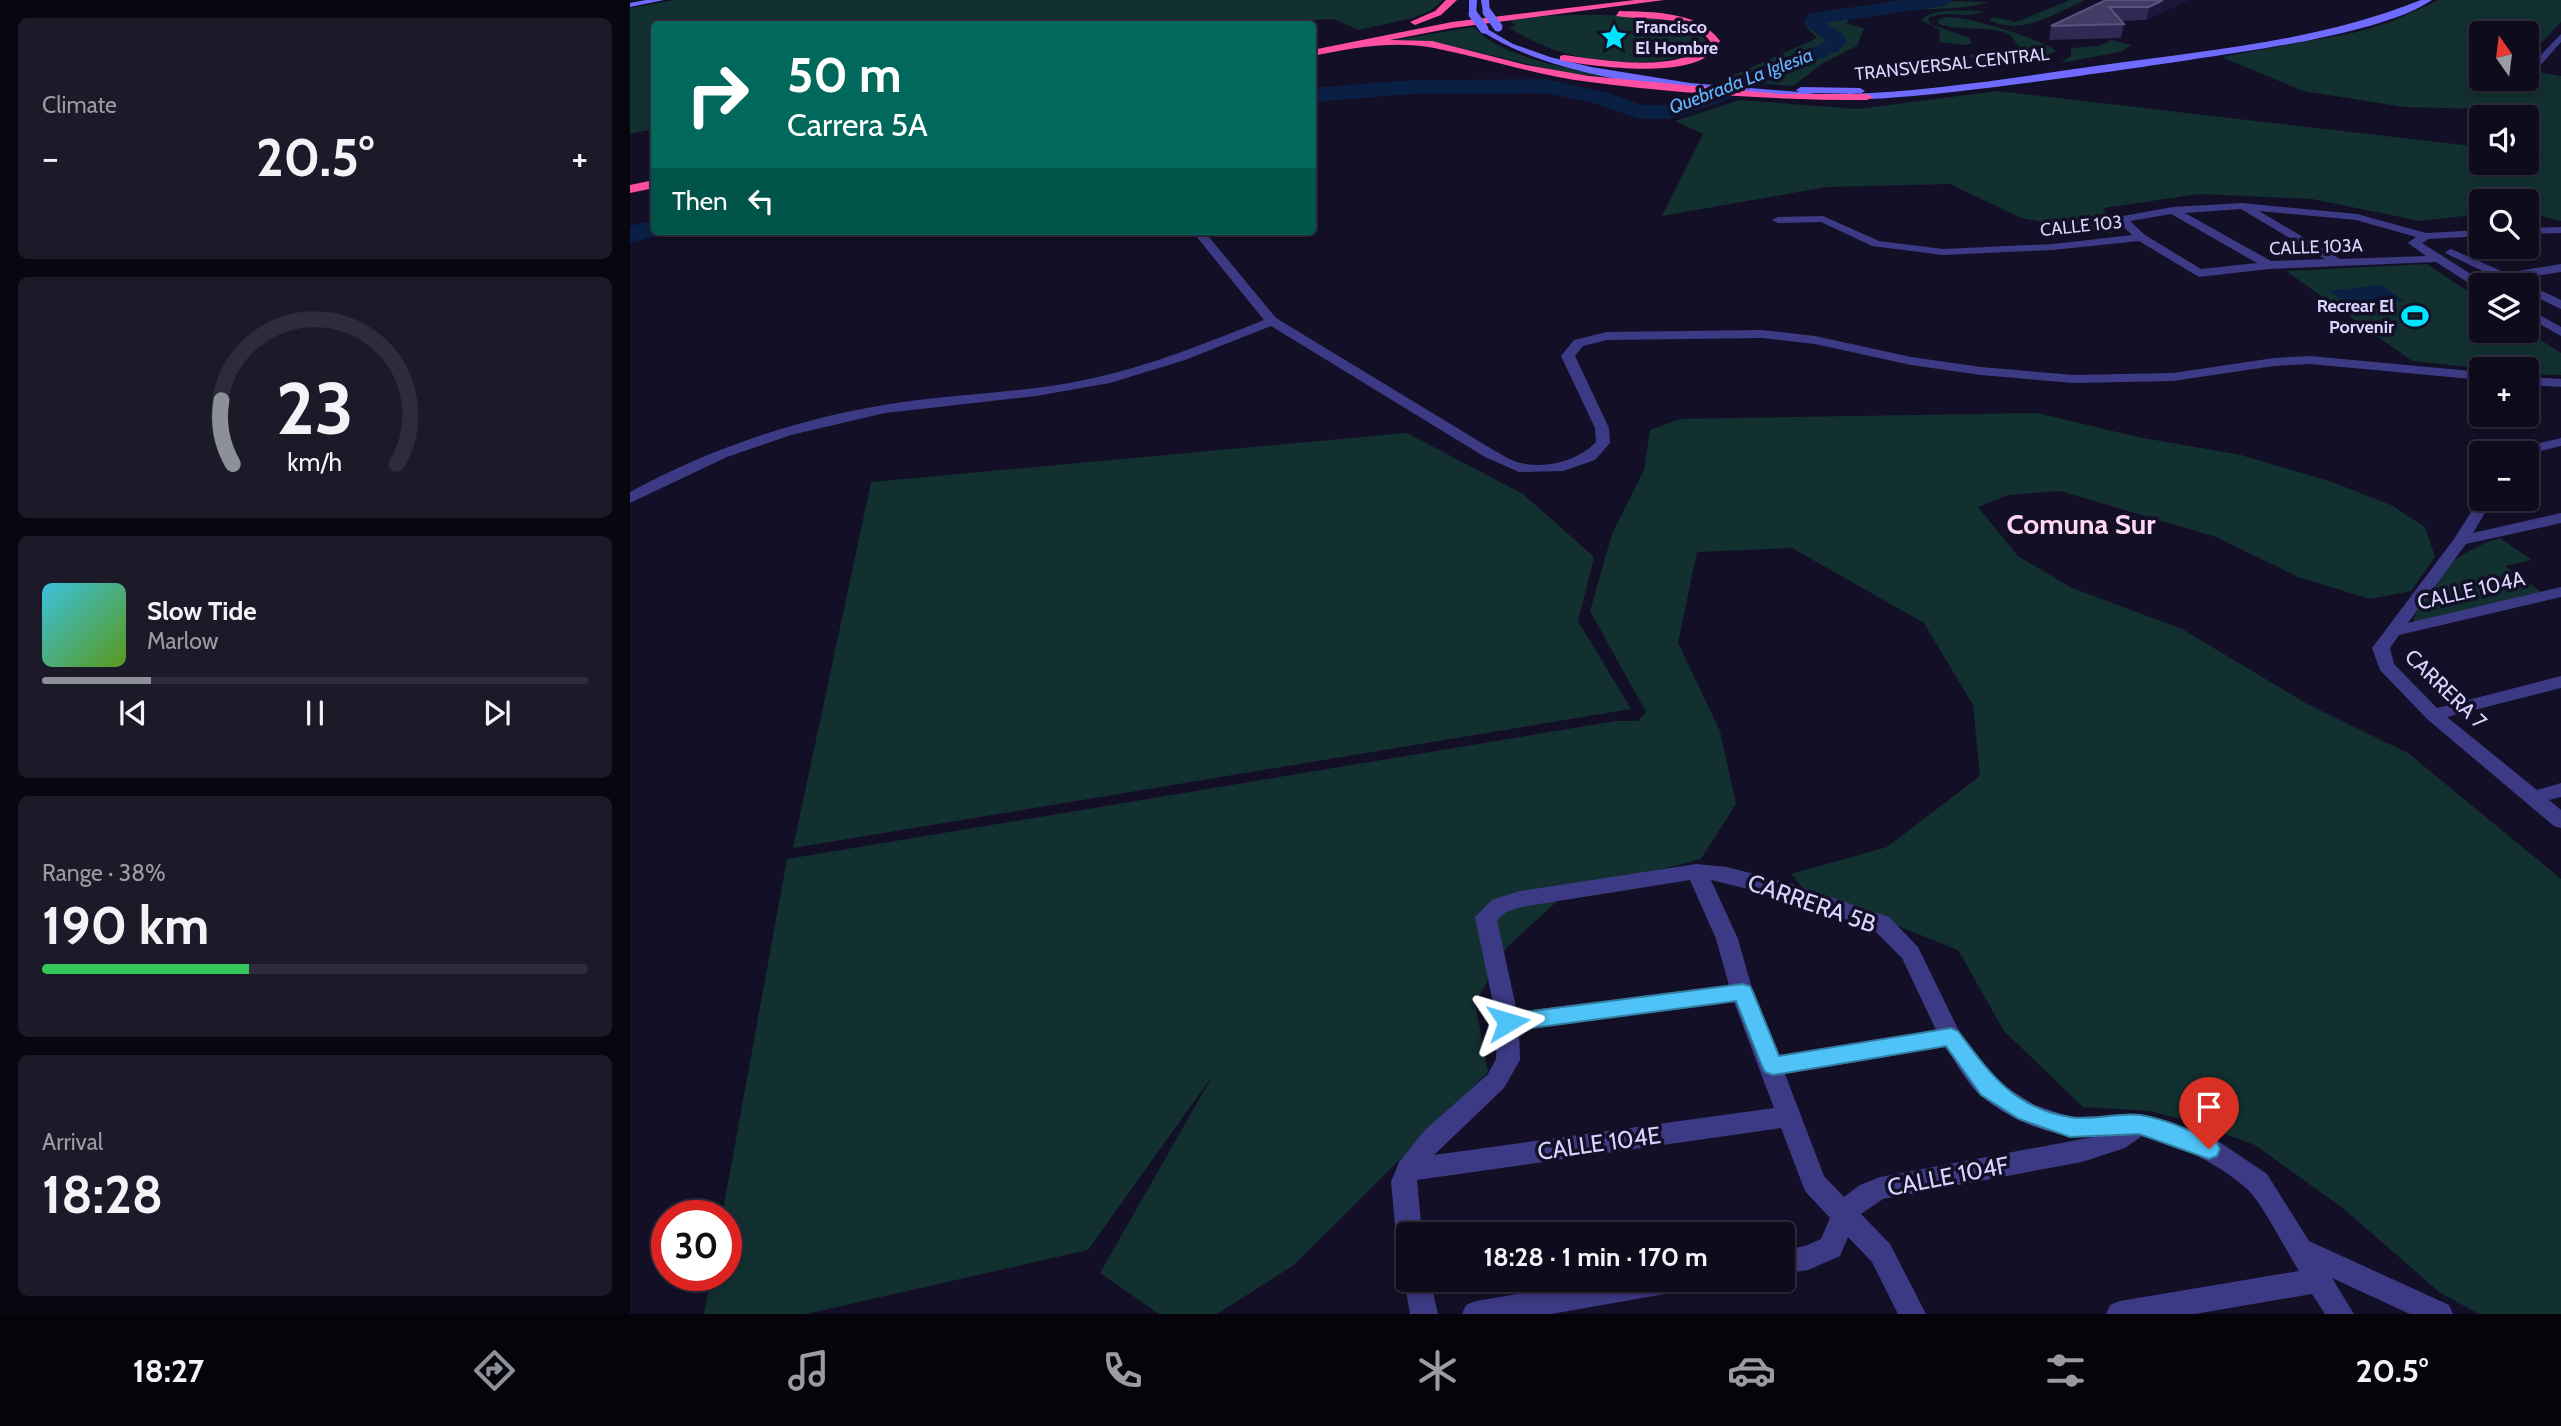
<!DOCTYPE html>
<meta charset="utf-8">
<style>
body{margin:0;font-family:Cabin,sans-serif;background:#1c1929;color:#f1f3f6;height:100vh;display:flex;flex-direction:column;font-size:26px;white-space:nowrap}
*{box-sizing:border-box;margin:0}
p{font-size:23px;color:#9b9ba3}
.icon{flex:none;width:38px;height:38px;fill:none;stroke:currentColor;stroke-width:2;stroke-linecap:round;stroke-linejoin:round}
.map{position:relative;flex:1;overflow:hidden}
.sheet{display:flex;flex-direction:column;gap:18px;padding:18px;background:#08060f;width:630px}
.sheet>*{flex:none}
.banner{position:absolute;left:21px;top:21px;width:665px;height:214px;border-radius:7px;box-shadow:0 4px 10px #0003,0 0 0 2px #2e2b3b;background:#00695c;color:#fff;overflow:hidden}
.needle{width:46px;rotate:346deg}
.buttons{position:absolute;left:1839px;top:21px;display:grid;gap:14px}
.buttons a{display:grid;place-items:center;width:70px;height:70px;border-radius:7px;background:#0e0b1c;box-shadow:0 4px 10px #0003,0 0 0 2px #2e2b3b;font-size:35px}
.speed{position:absolute;left:21px;top:1200px;display:flex;gap:14px;font-size:35px;font-weight:700;text-align:center}
.speed>*{display:grid;place-content:center;width:91px;height:91px;border-radius:50%;background:#0e0b1c;box-shadow:0 4px 10px #0003,0 0 0 2px #2e2b3b;line-height:1}
.speed .limit{border:10px solid #d22;background:#fff;color:#111}
.pin{position:absolute;display:grid;place-items:center;width:60px;height:60px;color:#fff;margin:-72px -30px;border-radius:50% 50% 50% 0;rotate:-45deg;box-shadow:0 0 7px #0007}
.pin .icon{rotate:45deg}
.me{position:absolute;width:77px;margin:-38px;rotate:83deg;stroke-linejoin:round;filter:drop-shadow(0 0 5px #0008)}
.turn{display:flex;align-items:center;gap:24px;height:147px;padding:0 21px;font-size:32px}
.turn .icon{width:91px;height:91px;stroke-width:2.5}
.turn b{display:block;font-size:49px;line-height:60px}
.then{display:flex;align-items:center;height:66px;padding:0 21px;background:#0003;gap:14px;font-size:26px}
.big{font-size:52px;font-weight:800;line-height:1.1}
.sheet .widget{flex:1;display:flex;flex-direction:column;justify-content:center;gap:10px;min-width:0;padding:0 24px;border-radius:10px;background:#1c1929}
.sheet .dial{align-items:center;gap:0}
.dial svg{height:182px;overflow:visible;fill:none;stroke:#2e2b3b;stroke-width:7;stroke-linecap:round;text-anchor:middle}
.dial text{fill:#f1f3f6;stroke:none}
.song{display:flex;align-items:center;gap:21px}
.cover{width:84px;height:84px;border-radius:10px;background:linear-gradient(135deg,hsl(190 70% 55%),hsl(90 70% 35%))}
.played{height:7px;border-radius:4px;background:linear-gradient(90deg,#8c9099 20%,#2e2b3b 20%)}
.keys{display:flex;justify-content:space-around;direction:ltr}
.heat{display:flex;justify-content:space-between;align-items:center;font-size:38px;direction:ltr}
.charge{height:10px;border-radius:5px;background:linear-gradient(90deg,#34c759 38%,#2e2b3b 0)}
.trip{position:absolute;left:766px;top:1222px;width:399px;height:70px;border-radius:7px;background:#0e0b1c;box-shadow:0 4px 10px #0003,0 0 0 2px #2e2b3b;font-weight:800;line-height:70px;text-align:center}
.dock{display:flex;height:112px;justify-content:space-around;align-items:center;background:#06040b;color:#9b9ba3}
.dock .icon{width:49px;height:49px}
.dock .on{color:#8c9099}
.dock b{font-size:32px;color:#f1f3f6}
main{display:flex;flex:1;min-height:0}
.map>svg:first-child{display:block}
.green{fill:#12302f}
.water{fill:#0a1f44}
.lines{fill:none;stroke-linecap:round;stroke-linejoin:round}
.river{fill:#0a1f44;fill-rule:evenodd}
.street{fill:#3d3a85;fill-rule:evenodd}
.secondary{fill:#6f6bff;fill-rule:evenodd}
.highway{fill:#ff4fa3;fill-rule:evenodd}
.secondary-bridge{stroke:#6f6bff;stroke-width:9}
.wall{fill:#312854}
.shaded-wall{fill:#1d163a}
.building{fill:#433a66;stroke:#5a527e;stroke-width:2}
.route{fill:#4fc3f7;stroke:#337fa1;stroke-width:2}
.labels{text-anchor:middle;dominant-baseline:central;stroke-width:7;stroke-linejoin:round;paint-order:stroke}
.far-poi-label{font-size:18px;font-weight:bold;fill:#d9d4ff;stroke:#130f26;text-anchor:start}
.far-street-label{font-size:18px;fill:#d9d4ff;stroke:#130f26}
.far-water-label{font-size:19px;font-style:italic;fill:#62b6ff;stroke:#130f26}
.street-label{font-size:21px;fill:#d9d4ff;stroke:#130f26}
.near-street-label{font-size:24px;fill:#d9d4ff;stroke:#130f26}
.district-label{font-size:28px;font-weight:bold;fill:#ffd6f0;stroke:#130f26}
</style>
<main>
<section class="sheet">
<div class="widget"><p>Climate</p>
<div class="heat"><a>−</a><b class="big">20.5°</b><a>+</a></div>
</div>
<div class="widget dial"><svg viewBox="0 0 100 80">
<path d="M14 69A42 42 0 1 1 86 69"/>
<path d="M14 69A42 42 0 0 1 9 41" stroke="#8c9099"/>
<text x="50" y="56" font-size="32" font-weight="700">23</text>
<text x="50" y="72" font-size="11">km/h</text>
</svg></div>
<div class="widget">
<div class="song"><i class="cover"></i><div><b>Slow Tide</b><p>Marlow</p></div></div>
<div class="played"></div>
<div class="keys"><svg class="icon" aria-label="previous" viewBox="0 0 24 24"><path d="M18 5L8 12l10 7zM5 5v14"/></svg><svg class="icon" aria-label="pause" viewBox="0 0 24 24"><path d="M8 5v14M16 5v14"/></svg><svg class="icon" aria-label="next" viewBox="0 0 24 24"><path d="M6 5l10 7-10 7zM19 5v14"/></svg></div>
</div>
<div class="widget"><p>Range · 38%</p><b class="big">190 km</b><div class="charge"></div></div>
<div class="widget"><p>Arrival</p><b class="big">18:28</b></div>
</section>
<div class="map">
<svg width="1931" height="1314" viewBox="0 0 1931 1314">
<rect width="100%" height="100%" fill="#130f26"/>
<path class="green" d="M45,0h768l-13,11 -17,7 -54,12 -26,-11 -95,5h-584v105l-24,5v-126z
M1274,0l85,2c-45,14 -97,0 -141,18l-1,4 17,4 -7,18 -34,17 -30,23 -70,-6 94,-42 -11,-11v-9l8,-5z
M1440,0h16c-31,13 -64,37 -97,20l4,-3 23,5z
M1809,0h122v22l-34,36v-25h-45v46h45v-9l34,6v145l-34,-8v-12h-45l-1,13 -61,7 -108,-22 -113,-5 -95,14 8,26 -91,-16 -71,-34 -123,3 -165,29 41,-82 -28,-13 65,-21 118,9 139,-18 484,56 1,16h45v-11l16,2 -16,-15v-22h-29l-17,-8 -77,-2 -101,-16 -81,-34 135,-25 31,-9z
M1353,11c-16,9 -37,-2 -55,7l2,6 39,14 3,5 -5,2 -28,-3 1,-12 -19,-10c12,-13 45,-9 62,-9z
M916,16c29,-2 151,-6 160,27 -7,11 -22,14 -34,16 -55,9 -117,0 -163,-32l6,-1 -5,-6z
M1317,17c19,-1 95,22 109,34l-20,10 -25,-4 -21,5 -22,-6 22,-7 30,-1c-3,-4 -8,-11 -10,-13 -14,-10 -52,-3 -71,-11l-2,-4z
M844,27c38,44 173,53 230,60l-139,-14 -125,-30 -46,-3z
M1481,40l21,5 -12,7 -59,11 10,-8v-7l28,-2z
M1797,264l54,36 1,31h45l34,22v22l-34,-1v-5h-39l-76,-8 -126,-90z
M1407,413l101,24 103,18 91,27 59,23 34,22 10,30 -24,34 -41,8 -72,-22 -82,-40 -156,-46 -52,4 -30,12 40,49 54,32 110,41 127,76 99,48 153,126v435h-82l-40,-22 -95,-83 -89,-64 -60,-22 -45,-12 -67,-4 -79,-76 -46,-81 -155,-62 -12,-14 96,-27 93,-71 -7,-71 -49,-82 -132,-75 -95,4 -19,91 42,88 16,73 -35,55 -136,35 -58,53 -32,56 13,69 -194,193 -77,49h-58l-59,-41 113,-198 -125,175 -282,64h-102l7,-38h15v-60h-4l65,-357 829,-138h22l8,-9 -56,-101 22,-77 32,-64 6,-40 30,-11z
M777,433l116,61 71,63 -16,64 53,88 -838,139 78,-366z
M1870,538l32,22 -27,6 40,29 -135,36c15,-49 41,-78 90,-93z"/>
<path class="water" d="M1751,285l23,16 -52,6 -23,-16z"/>
<g class="lines">
<path class="river" d="M1273,0h50l-9,6 -119,17 17,10 5,9 -9,9 -122,53 -47,15h-29l-46,-16 -49,-10 -133,1 -100,8v-14l100,-8 133,-1 63,14 34,12h25l157,-62 2,-3 -23,-16 6,-10z
M24,220v11h11l-1,3 -34,9v-17z"/>
<path class="street" d="M1931,34v8l-22,25h-6v-4z
M1612,203l115,11 69,19 56,-3v6l-53,3 -7,4 66,42 -10,4 -42,-27 -167,7 -70,8 -60,-36 -86,9 -110,5 -71,-9 -51,-24 -43,1 -6,-3 6,-3 45,-1 56,25 64,8 110,-5 79,-9 -15,-14v-4l56,-10zM1611,209l84,50 -54,2 -86,-48zM1629,211l97,9 60,17 -8,6 18,13 -86,3zM1541,214l86,49 -56,6 -56,-34 -15,-14z
M1931,227v6l-34,1v-6z
M562,231h12l72,87 219,133c8,4 18,11 26,12 26,6 57,-2 75,-21l-1,-14 -34,-72 13,-16 33,-8 155,-2 53,6 96,21 70,10 93,8 99,-2 101,-15 36,-2 172,16v8l-172,-16 -36,2 -101,15 -99,2 -93,-8 -70,-10 -96,-21 -53,-6 -155,2 -24,6 -8,10 34,72 1,15 -15,17 -32,11 -44,1 -34,-15 -214,-131 -86,34 -75,23 -74,13 -151,17 -94,22 -64,22 -97,46v-11c87,-47 182,-78 280,-91 60,-8 120,-9 179,-22 61,-13 118,-36 175,-59z
M1821,249l55,24 55,-9v8l-44,7 44,21v9l-34,-16v-8h-15l-65,-31 -2,-2z
M1897,308l34,19v9l-34,-19z
M1897,377l34,2v8l-34,-2z
M1931,438v8l-34,8 -19,-1 2,-3z
M1852,495v4h11l-20,34 88,-20v10l-95,21 -58,79 153,-36v10l-162,38 -9,13 4,16 43,44 124,-32v12l-114,29 90,73 24,-7v14l-12,3 12,10v18l-7,-2 -127,-107 -47,-49 -8,-22 82,-109z
M1066,864l31,3 62,16 100,34 29,30 41,84 37,50 39,24 35,12 69,-2 30,6 49,20 49,33 42,67 140,64 4,9h-43l-78,-36 22,36h-29l-13,-20 -117,20h-89l4,-9 10,-4 179,-30c-12,-19 -38,-70 -52,-82 -29,-26 -67,-44 -105,-53l-17,12 -43,14 -199,37 -22,15 29,30 36,70h-28l-26,-52 -24,-25 -8,19 -32,14 -25,4v-24l22,-4 16,-7 9,-21 -25,-27 -24,-63 -364,52 5,54h-13v13l-9,-4 -4,-8 -5,-53 8,-20 26,-32 63,-56 8,-15 1,-37 -22,-105 17,-17 28,-9zM1060,880l26,59 13,46 -212,27 -20,-92 9,-8 15,-5zM1081,880l74,18 88,31 29,29 34,72 -158,25 -25,-63 -15,-53zM1104,1002l40,106 -340,47 70,-67 16,-28 -1,-30zM1315,1047c11,15 22,37 36,49 30,25 73,42 112,41l-213,40 -20,8 -16,12 -20,-21 -39,-102z
M778,1270l1,9h21l8,35h-28l-6,-35z
M976,1279h89l-4,9 -9,3 -131,23h-89l4,-9 10,-4z"/>
<path class="secondary" d="M16,0h18l-34,7v-4z
M839,0h8l-1,16 -7,-2z
M851,0h8l1,14 -7,-2z
M1791,0h11c-31,21 -89,33 -126,41 -51,10 -441,70 -463,56l5,-3c86,-3 170,-17 255,-29 108,-15 215,-24 318,-65z
M854,27l29,17 37,13 41,10 99,16 109,9 -3,-2 5,-3 59,1 5,3 -5,3 -52,-1 8,1v4l-3,1c-103,-8 -244,-12 -332,-68z"/>
<path class="highway" d="M816,0h11l-16,15 -26,10 -5,-3 25,-11z
M1005,0h29l-212,28 -62,12 42,1 94,24 63,11 192,18h86l6,3 -6,3c-92,0 -185,-6 -277,-18 -53,-6 -103,-24 -156,-34 -40,-8 -83,0 -122,8v-6l140,-28z
M989,11c34,1 80,0 101,30 -3,4 -6,10 -10,13 -27,24 -116,13 -150,6v-4l4,-1c38,5 120,20 146,-14 -20,-28 -65,-20 -94,-25z
M24,180v8l-24,5v-8z"/>
<path class="secondary-bridge" d="M857,12l11,15
M843,14l11,15"/>
</g>
<path class="wall" d="M1476,0h82l-42,20 -25,1 3,3 -3,14 -72,2 2,-14z"/>
<path class="shaded-wall" d="M1533,0h25l-42,20 3,-13z"/>
<path class="building" d="M1476,0h57l-14,7h-40l15,17 -73,2z"/>
<path class="route" d="M1112,984l8,2 3,6 26,64 172,-28 7,3c31,41 56,78 112,86 23,4 47,-5 70,-2 27,4 52,17 77,27l3,7 -3,7 -8,3 -70,-25 -69,3 -51,-18 -38,-24 -35,-49 -173,29 -8,-3 -3,-6 -26,-65 -228,30 -7,-3 -3,-6 3,-6 7,-2z"/>
<defs>
<symbol id="sight-bare" viewBox="-9 -9 18 18"><path d="M0-6L1.8-2.2L6-1.7L2.9 1.2L3.7 5.4L0 3.3L-3.7 5.4L-2.9 1.2L-6-1.7L-1.8-2.2Z" fill="#00e5ff" stroke="#130f26" stroke-width="2.5" paint-order="stroke"/></symbol>
<symbol id="stadium-bare" viewBox="-9 -9 18 18"><path d="M0-5a6.5 5 0 1 0 0 10a6.5 5 0 1 0 0-10ZM-3.5-1.8h7v3.6h-7Z" fill="#00e5ff" stroke="#130f26" stroke-width="2.5" paint-order="stroke"/></symbol>
</defs>
<g fill-rule="evenodd">
<use href="#sight-bare" x="965" y="18" width="38" height="38"/>
<use href="#stadium-bare" x="1766" y="297" width="38" height="38"/>
</g>
<g class="labels">
<g class="far-poi-label">
<text x="1005" y="27">Francisco<tspan x="1005" dy="21">El Hombre</tspan></text>
<text x="1764" y="306" text-anchor="end">Recrear El<tspan x="1764" dy="21">Porvenir</tspan></text>
</g>
<g class="far-street-label">
<text transform="translate(1322 64) rotate(-6)">TRANSVERSAL CENTRAL</text>
<text transform="translate(1451 226) rotate(-6)">CALLE 103</text>
<text transform="translate(1686 247) rotate(-2)">CALLE 103A</text>
</g>
<g class="far-water-label">
<text transform="translate(1111 81) rotate(-21)">Quebrada La Iglesia</text>
</g>
<g class="street-label">
<text transform="translate(1841 590) rotate(-13)">CALLE 104A</text>
<text transform="translate(1816 689) rotate(44)">CARRERA 7</text>
</g>
<g class="near-street-label">
<text transform="translate(1182 903) rotate(19)">CARRERA 5B</text>
<text transform="translate(969 1143) rotate(-8)">CALLE 104E</text>
<text transform="translate(1318 1176) rotate(-11)">CALLE 104F</text>
</g>
<g class="district-label">
<text x="1451" y="524">Comuna Sur</text>
</g>
</g>
</svg>
<div class="buttons">
<a><svg class="needle" viewBox="-14 -14 28 28"><path d="M0-13l5 13h-10z" fill="#e53935"/><path d="M0 13l5-13h-10z" fill="#9b9ba3"/></svg></a>
<a><svg class="icon" aria-label="sound" viewBox="0 0 24 24"><path d="M4 9h4l5-4v14l-5-4H4zM17 9q2 3 0 6"/></svg></a>
<a><svg class="icon" aria-label="search" viewBox="0 0 24 24"><circle cx="10" cy="10" r="6"/><path d="M15 15l6 6"/></svg></a>
<a><svg class="icon" aria-label="layers" viewBox="0 0 24 24"><path d="M12 4l9 5-9 5-9-5zM3 14l9 5 9-5"/></svg></a>
<a>+</a>
<a>−</a>
</div>
<div class="speed"><div class="limit">30</div></div>
<div class="pin" style="left:1579px;top:1149px;background:#d93025"><svg class="icon" aria-label="arrive" viewBox="0 0 24 24"><path d="M6 21V4h12l-3 4 3 4H6"/></svg></div>
<svg class="me" style="left:878px;top:1022px" viewBox="-20 -20 40 40"><path d="M0-17L14 15 0 8-14 15z" fill="#4fc3f7" stroke="#fff" stroke-width="4"/></svg>
<div class="trip">18:28 · 1 min · 170 m</div>
<div class="banner">
<div class="turn"><svg class="icon" aria-label="right" viewBox="0 0 24 24"><path d="M7 20v-9h11M14 6l5 5-5 5"/></svg><div><b>50 m</b>Carrera 5A</div></div>
<div class="then">Then<svg class="icon" aria-label="left" viewBox="0 0 24 24"><path d="M17 20v-9H6M10 6l-5 5 5 5"/></svg></div>
</div>
</div>
</main>
<nav class="dock">
<b>18:27</b>
<svg class="icon on" aria-label="directions" viewBox="0 0 24 24"><path d="M12 3l9 9-9 9-9-9zM9 14v-3h6M13 9l2 2-2 2"/></svg>
<svg class="icon" aria-label="music" viewBox="0 0 24 24"><path d="M9 18V5l10-2v13"/><circle cx="6" cy="18" r="3"/><circle cx="16" cy="16" r="3"/></svg>
<svg class="icon" aria-label="phone" viewBox="0 0 24 24"><path d="M5 4h4l2 5-3 2q2 4 5 5l2-3 5 2v4C11 20 4 13 5 4z"/></svg>
<svg class="icon" aria-label="climate" viewBox="0 0 24 24"><path d="M12 3v18M4 7l16 10M4 17L20 7"/></svg>
<svg class="icon" aria-label="car" viewBox="0 0 24 24"><path d="M5 17H2v-5l4-1 3-4h7l3 4 3 1v5h-3M9 17h6M6 11h13"/><circle cx="7" cy="17" r="2"/><circle cx="17" cy="17" r="2"/></svg>
<svg class="icon" aria-label="filters" viewBox="0 0 24 24"><path d="M4 7h16M4 17h16"/><circle cx="9" cy="7" r="2"/><circle cx="15" cy="17" r="2"/></svg>
<b>20.5°</b>
</nav>
